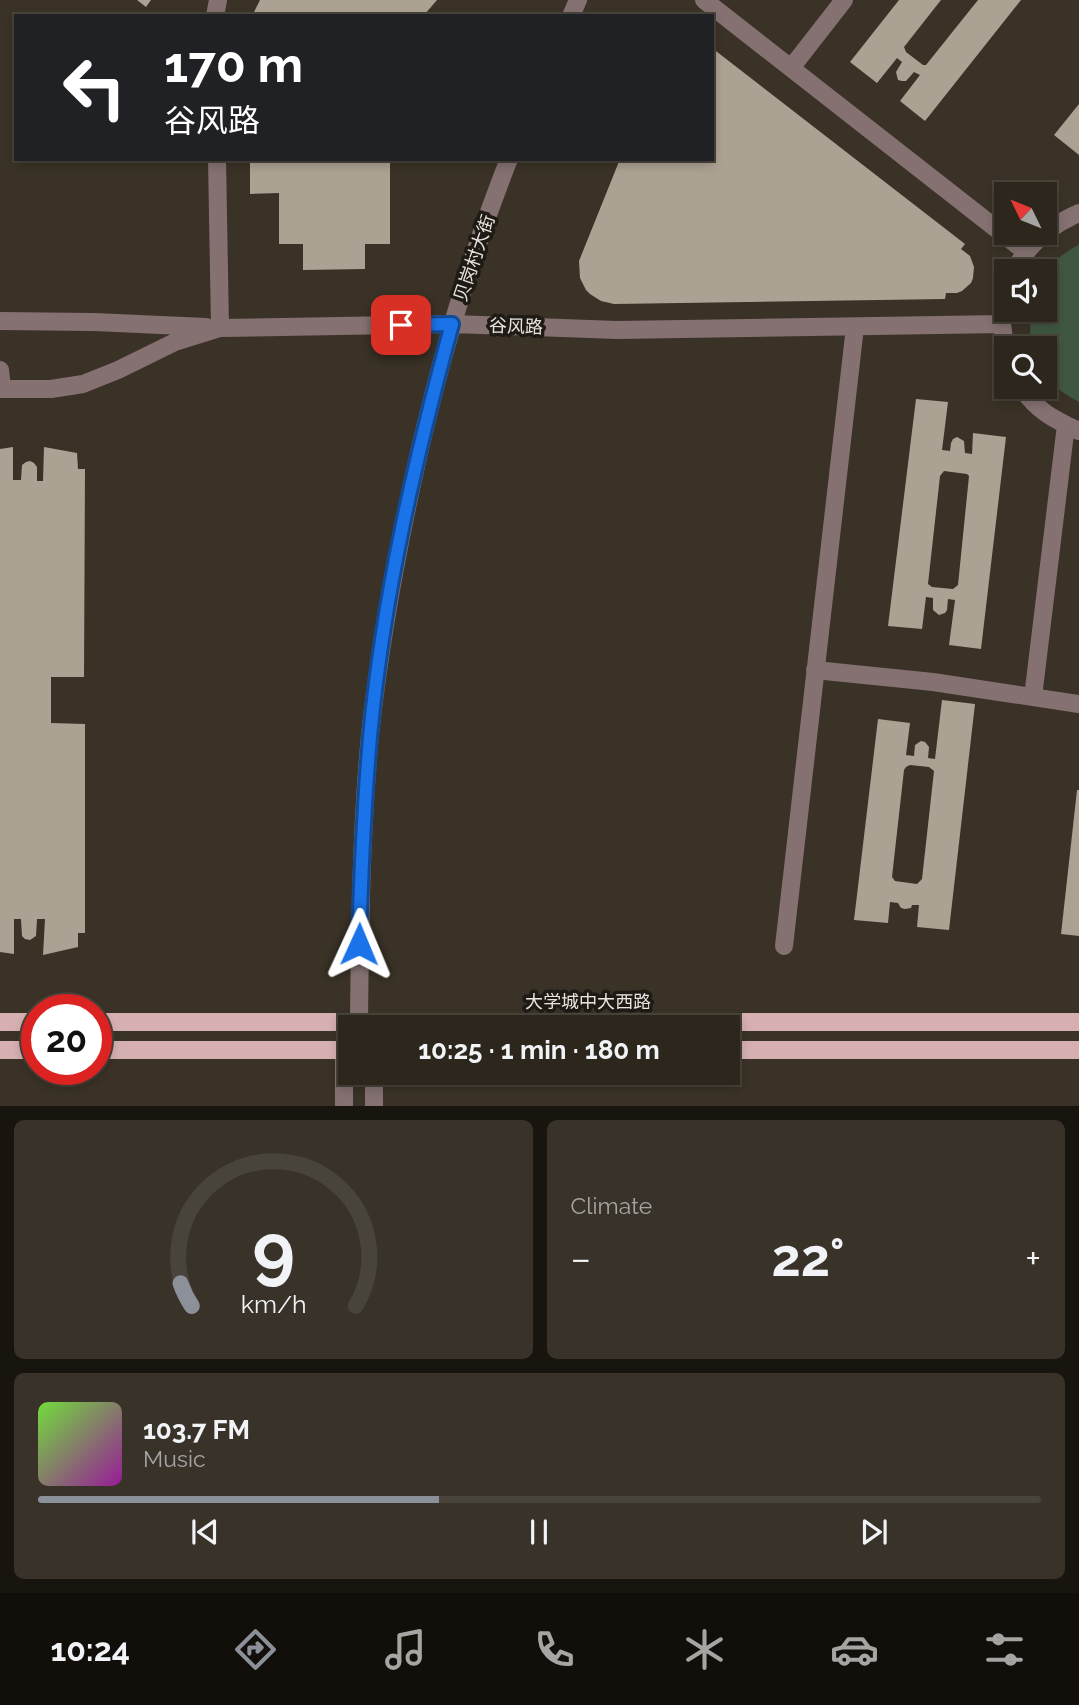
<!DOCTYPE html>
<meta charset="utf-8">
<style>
body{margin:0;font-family:Raleway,"Noto Sans SC",sans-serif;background:#383229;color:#f1f3f6;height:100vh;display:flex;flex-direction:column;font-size:26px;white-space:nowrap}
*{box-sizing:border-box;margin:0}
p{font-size:23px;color:#a6a5a3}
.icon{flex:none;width:38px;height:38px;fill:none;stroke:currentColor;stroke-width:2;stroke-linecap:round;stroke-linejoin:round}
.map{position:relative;height:1106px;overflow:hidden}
.drawer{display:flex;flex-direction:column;gap:14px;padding:14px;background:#18150f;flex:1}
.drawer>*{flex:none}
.banner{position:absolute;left:14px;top:14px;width:700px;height:147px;border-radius:0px;box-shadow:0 4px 10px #0003,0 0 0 2px #48433b;background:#202124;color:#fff;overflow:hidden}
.needle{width:46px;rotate:313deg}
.controls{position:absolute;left:994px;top:182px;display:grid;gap:14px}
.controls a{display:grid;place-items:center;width:63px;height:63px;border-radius:0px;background:#2c261c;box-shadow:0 4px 10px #0003,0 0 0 2px #48433b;font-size:35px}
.speed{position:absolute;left:21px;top:994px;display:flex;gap:14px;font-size:35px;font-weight:700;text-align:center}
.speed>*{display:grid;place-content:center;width:91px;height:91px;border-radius:50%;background:#2c261c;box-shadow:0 4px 10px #0003,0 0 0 2px #48433b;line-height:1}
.speed .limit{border:10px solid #d22;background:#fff;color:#111}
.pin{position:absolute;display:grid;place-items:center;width:60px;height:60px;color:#fff;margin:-30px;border-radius:14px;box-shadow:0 4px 10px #0006}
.me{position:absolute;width:77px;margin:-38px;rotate:1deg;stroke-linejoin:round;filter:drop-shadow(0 0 5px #0008)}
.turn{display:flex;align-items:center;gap:24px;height:147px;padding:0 35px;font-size:32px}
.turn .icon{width:91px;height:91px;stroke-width:2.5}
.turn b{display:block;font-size:49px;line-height:60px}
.big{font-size:52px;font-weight:700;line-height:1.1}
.drawer .tile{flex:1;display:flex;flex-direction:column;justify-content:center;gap:10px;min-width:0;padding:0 24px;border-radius:10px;background:#383229}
.drawer .dial{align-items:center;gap:0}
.dial svg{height:182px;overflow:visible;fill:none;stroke:#48433b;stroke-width:7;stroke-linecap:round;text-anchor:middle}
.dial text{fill:#f1f3f6;stroke:none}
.song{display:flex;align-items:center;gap:21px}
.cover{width:84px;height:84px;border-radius:10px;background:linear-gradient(135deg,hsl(100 70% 55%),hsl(300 70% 35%))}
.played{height:7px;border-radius:4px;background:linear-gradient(90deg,#8c9099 40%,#48433b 40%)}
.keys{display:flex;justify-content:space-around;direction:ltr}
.heat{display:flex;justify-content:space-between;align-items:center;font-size:38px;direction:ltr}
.drawer .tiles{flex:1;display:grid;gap:14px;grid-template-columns:1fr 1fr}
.tile:last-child{grid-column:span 2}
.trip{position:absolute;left:338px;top:1015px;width:402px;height:70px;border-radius:0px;background:#2c261c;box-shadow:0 4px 10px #0003,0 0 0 2px #48433b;font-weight:700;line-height:70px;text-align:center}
.menu{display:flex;height:112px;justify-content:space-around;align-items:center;background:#120f0b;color:#a6a5a3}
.menu .icon{width:49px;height:49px}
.menu .on{color:#8c9099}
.menu b{font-size:32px;color:#f1f3f6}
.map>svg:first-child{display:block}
.green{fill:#3f5740}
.building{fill:#aca293;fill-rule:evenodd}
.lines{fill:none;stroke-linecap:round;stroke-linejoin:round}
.minor{stroke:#857172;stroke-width:18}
.major{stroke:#d6afb0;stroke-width:18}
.route-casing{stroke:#114b97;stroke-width:18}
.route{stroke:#1a73e8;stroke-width:12}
.labels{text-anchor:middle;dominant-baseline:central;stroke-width:7;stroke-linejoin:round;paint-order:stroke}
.street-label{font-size:18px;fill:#eae4dd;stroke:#1e1a15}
</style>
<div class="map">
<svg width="1079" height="1107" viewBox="0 0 1079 1107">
<rect width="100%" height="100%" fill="#3a3226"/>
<path class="green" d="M1079,244v158c-11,-6 -31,-18 -34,-30 -2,-7 0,-17 0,-24h-12l-3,-14 1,-24h14v-36l16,-18z"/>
<path class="building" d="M137,0h14l-5,7z
M260,0h177l-12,14 2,2h-175z
M899,0h42l-37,47 2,5 17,13h3l52,-65h43l-96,121 -25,-20 20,-26 -6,-3 -8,9h-4l-4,-1 -2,-8 6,-10 -5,-4 -20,25 -27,-21z
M712,48l253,196 -4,5 9,7 4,11 -1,11 -2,5 -9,8 -5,2h-11l-1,6 -331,5 -13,-3 -11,-7 -4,-4 -6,-12 -1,-17 41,-102h92z
M1079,104v51l-25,-20z
M250,159h140v85h-25v25l-62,1v-26h-24v-51l-29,1z
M916,399l32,3 -6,48 8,1 1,-8 2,-4 4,-2 7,4 1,12 7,1 1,-21 33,4 -25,212 -32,-4 6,-45 -7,-1 -1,11 -2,3 -6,2 -6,-5v-12l-7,-1 -4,32 -34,-3zM944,471l23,3 2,2 -11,109 -5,4 -21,-2 -4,-3 12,-108z
M13,447v33h8l1,-15 4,-3 4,-1 4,2 3,4v14h6l1,-34 33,6 1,16h7l-1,208h-33v46l34,1v209h-7v14l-35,8 2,-36h-8l-1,17 -6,4 -5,-1 -3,-3 -1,-17h-7v35l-14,-2v-503z
M942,700l33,4 -26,226 -32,-3 2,-22h-7l-1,3 -6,1 -4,-1 -3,-5 -8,-1 -2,21 -34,-3 24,-201 32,4 -4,32 8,1 1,-11 6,-4 4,1 4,5 -1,11 7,1zM910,765l19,2 5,4 -12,108 -5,5 -22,-3 -3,-4 12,-107 2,-3z
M1077,790h2v146l-18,-2z"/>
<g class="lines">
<path class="minor" d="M704,0l322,252
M215,16l3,-16
M571,16l7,-16
M791,68l53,-68
M217,159l3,169
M1014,271c14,-27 37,-46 65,-58
M1006,291l-4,33 4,30
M0,321l94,1 112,5
M0,370l2,19
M1021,387c16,24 32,32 58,44
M0,389h51l32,-5 35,-14 57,-28 45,-14 232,-4 165,6 385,-6
M815,670l118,12 146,22
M1033,697l33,-272
M784,946l71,-619
M356,1027l3,-5c1,-96 2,-191 11,-287 9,-84 24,-168 42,-251 24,-110 55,-219 97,-325
M344,1107v-57l6,-11
M374,1107v-34"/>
<path class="major" d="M0,1022h37
M96,1022h983
M0,1050h37
M96,1050h254
M728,1050h351"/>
</g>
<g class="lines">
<defs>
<path id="route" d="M359,944c2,-69 5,-138 11,-207 13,-140 45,-278 82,-413l-51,1"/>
</defs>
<use href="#route" class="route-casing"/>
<use href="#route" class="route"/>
</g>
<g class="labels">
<g class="street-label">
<text transform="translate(474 258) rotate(-71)">贝岗村大街</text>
<text transform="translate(516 326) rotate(2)">谷风路</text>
<text x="588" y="1001">大学城中大西路</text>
</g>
</g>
</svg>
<div class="controls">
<a><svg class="needle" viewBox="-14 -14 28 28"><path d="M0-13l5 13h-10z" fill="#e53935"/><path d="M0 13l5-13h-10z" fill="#a6a5a3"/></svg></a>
<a><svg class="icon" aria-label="sound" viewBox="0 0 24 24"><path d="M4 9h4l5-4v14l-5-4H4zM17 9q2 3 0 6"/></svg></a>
<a><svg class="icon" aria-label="search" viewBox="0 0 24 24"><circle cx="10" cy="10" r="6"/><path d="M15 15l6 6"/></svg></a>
</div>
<div class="speed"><div class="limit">20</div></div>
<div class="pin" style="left:401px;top:325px;background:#d93025"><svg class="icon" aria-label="arrive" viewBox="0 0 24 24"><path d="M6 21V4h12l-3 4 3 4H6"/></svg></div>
<svg class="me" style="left:359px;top:944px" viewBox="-20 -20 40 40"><path d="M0-17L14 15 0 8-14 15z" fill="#1a73e8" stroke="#fff" stroke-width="4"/></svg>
<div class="trip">10:25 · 1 min · 180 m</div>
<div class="banner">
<div class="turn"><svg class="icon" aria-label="left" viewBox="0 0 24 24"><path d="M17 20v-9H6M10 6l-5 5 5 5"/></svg><div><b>170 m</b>谷风路</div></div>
</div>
</div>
<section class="drawer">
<div class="tiles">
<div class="tile dial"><svg viewBox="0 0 100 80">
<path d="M14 69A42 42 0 1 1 86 69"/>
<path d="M14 69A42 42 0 0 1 9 59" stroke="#8c9099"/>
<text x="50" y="56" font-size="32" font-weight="700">9</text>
<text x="50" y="72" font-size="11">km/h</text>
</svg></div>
<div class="tile"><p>Climate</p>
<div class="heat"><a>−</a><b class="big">22°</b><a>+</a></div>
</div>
<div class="tile">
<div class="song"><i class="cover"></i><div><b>103.7 FM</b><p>Music</p></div></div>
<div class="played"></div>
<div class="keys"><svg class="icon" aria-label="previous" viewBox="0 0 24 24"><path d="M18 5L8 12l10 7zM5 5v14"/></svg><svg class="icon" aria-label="pause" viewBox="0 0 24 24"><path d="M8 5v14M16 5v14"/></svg><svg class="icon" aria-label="next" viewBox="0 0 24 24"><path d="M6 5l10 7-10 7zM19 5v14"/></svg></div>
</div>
</div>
</section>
<nav class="menu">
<b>10:24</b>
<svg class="icon on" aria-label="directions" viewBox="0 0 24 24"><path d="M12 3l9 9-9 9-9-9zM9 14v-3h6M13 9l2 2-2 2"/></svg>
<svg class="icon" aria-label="music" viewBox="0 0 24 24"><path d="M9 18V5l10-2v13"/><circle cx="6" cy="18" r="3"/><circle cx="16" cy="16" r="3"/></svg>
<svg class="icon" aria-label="phone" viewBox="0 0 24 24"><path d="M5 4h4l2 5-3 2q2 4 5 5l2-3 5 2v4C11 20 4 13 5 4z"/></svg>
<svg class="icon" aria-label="climate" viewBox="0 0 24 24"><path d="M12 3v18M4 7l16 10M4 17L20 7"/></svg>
<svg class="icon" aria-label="car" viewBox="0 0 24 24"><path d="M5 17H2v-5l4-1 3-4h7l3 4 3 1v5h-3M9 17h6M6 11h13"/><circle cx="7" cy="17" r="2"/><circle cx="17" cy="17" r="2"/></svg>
<svg class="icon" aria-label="filters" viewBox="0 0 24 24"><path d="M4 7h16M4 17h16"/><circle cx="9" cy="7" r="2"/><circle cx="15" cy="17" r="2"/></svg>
</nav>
